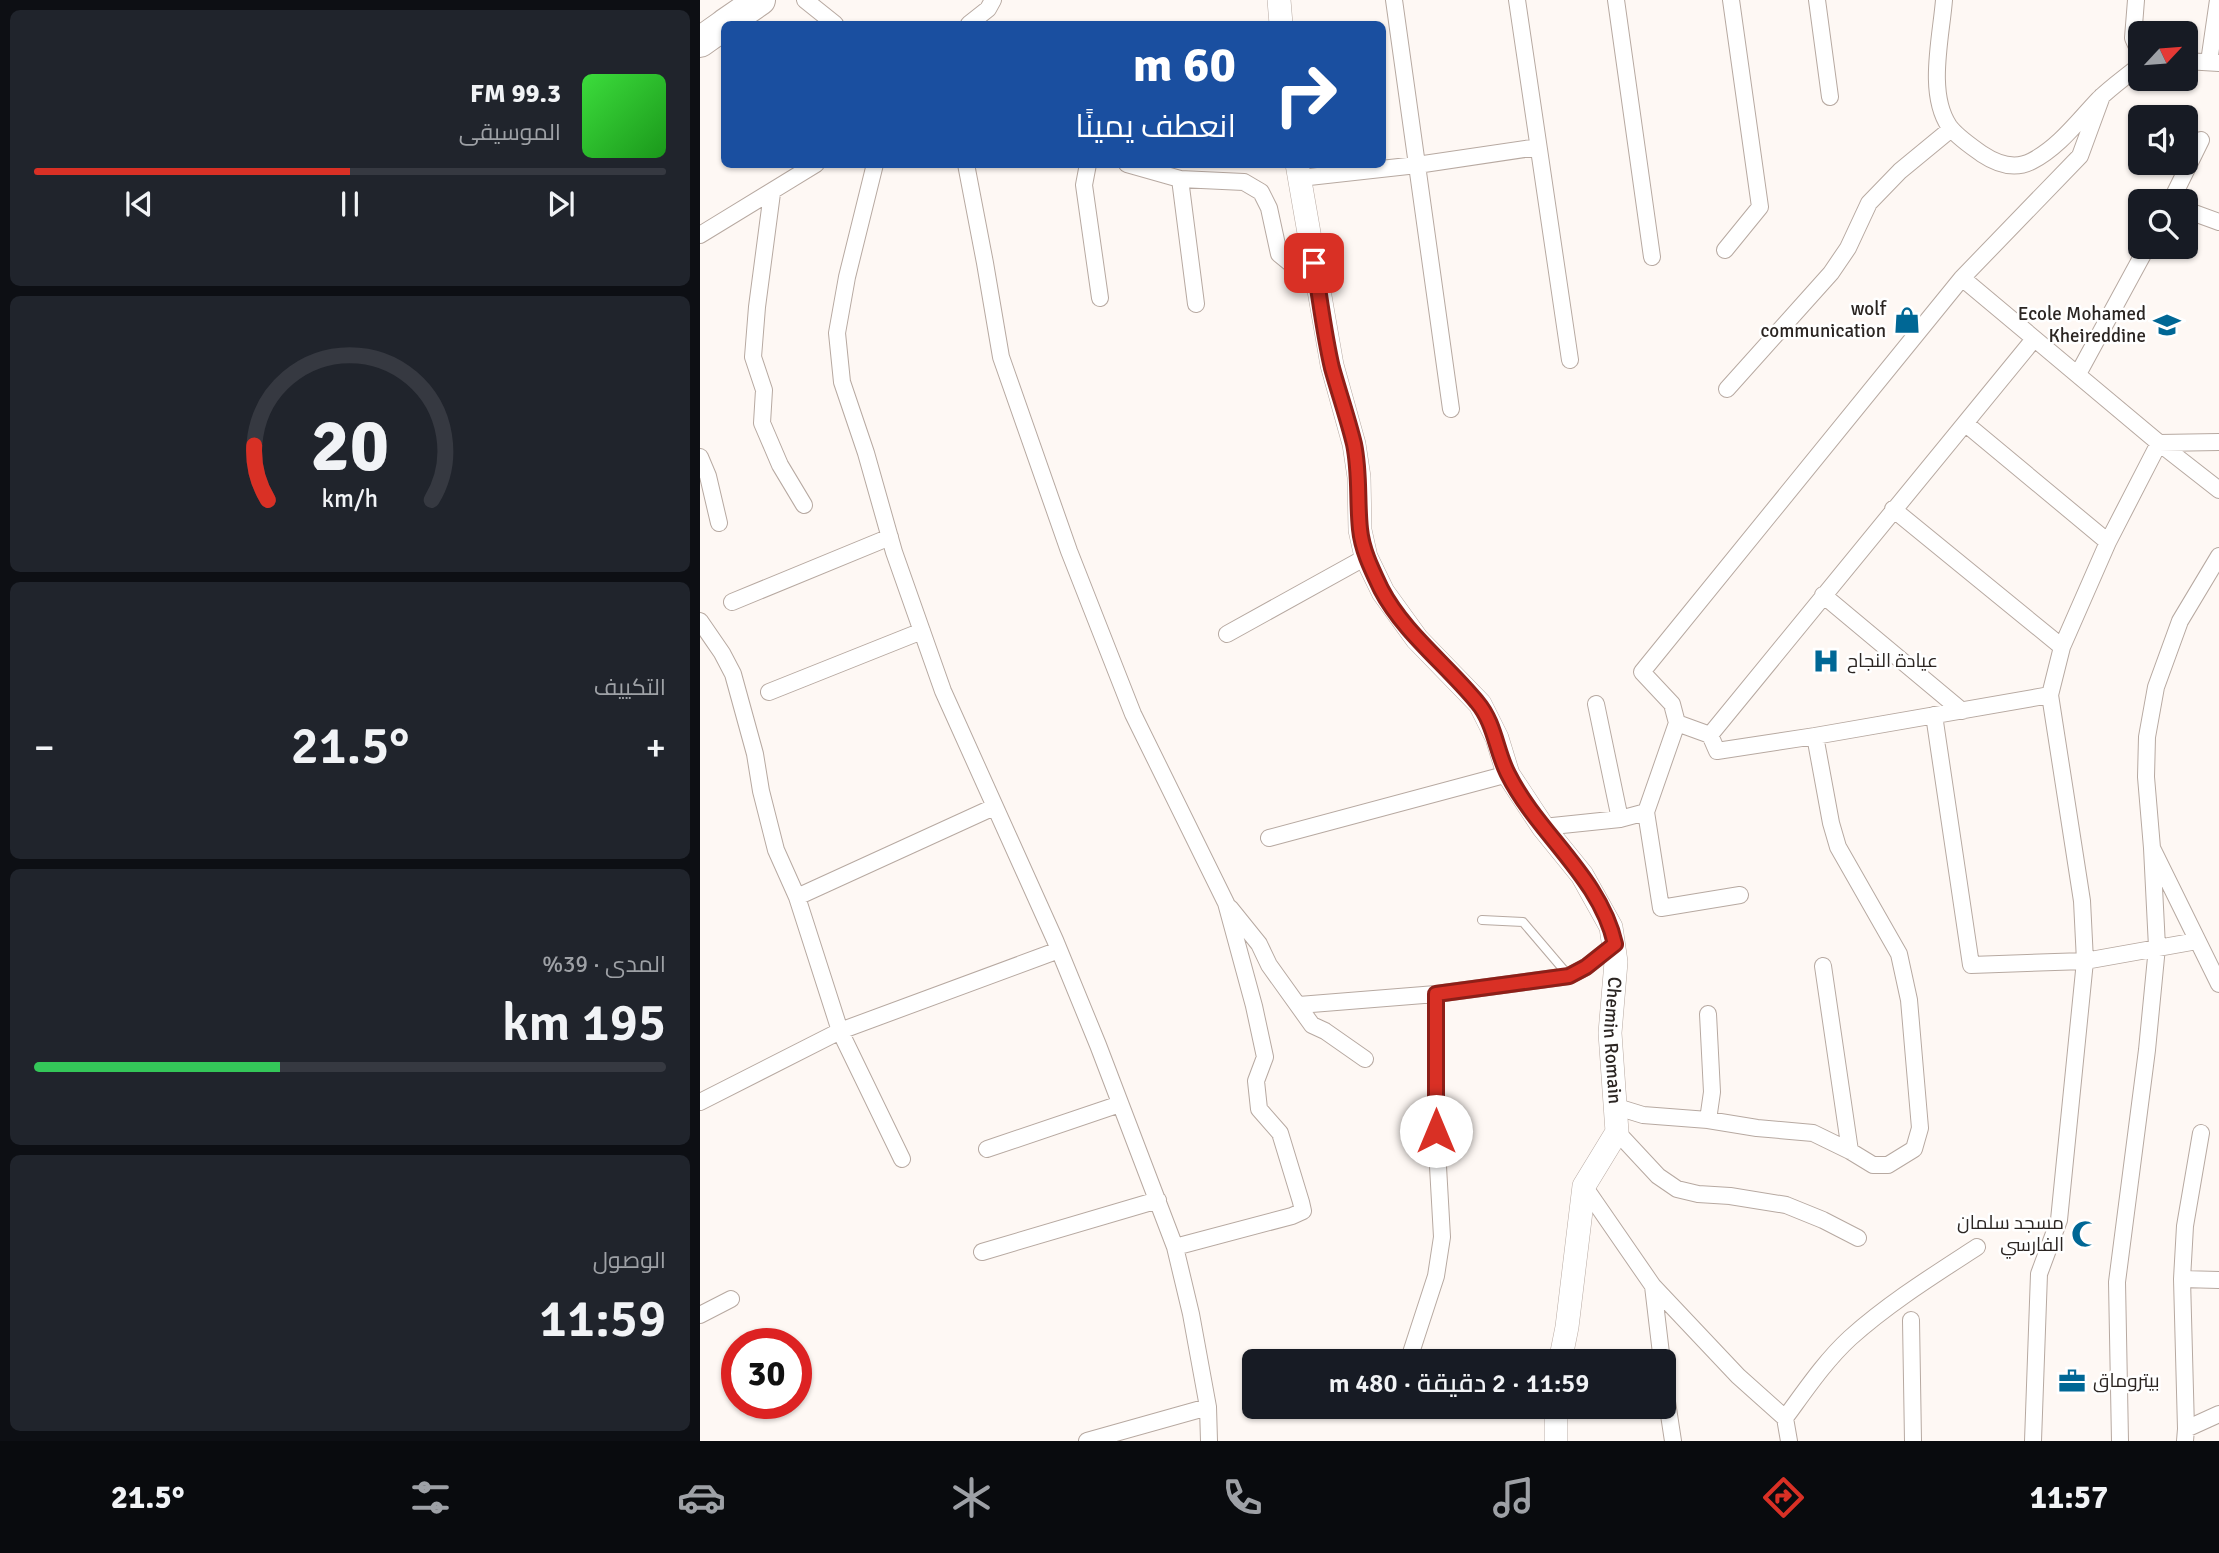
<!DOCTYPE html>
<html lang="ar">
<meta charset="utf-8">
<style>
body{margin:0;font-family:Signika,Cairo,sans-serif;background:#20242c;color:#f1f3f6;direction:rtl;height:100vh;display:flex;flex-direction:column;font-size:26px;white-space:nowrap}
*{box-sizing:border-box;margin:0}
p{font-size:23px;color:#9ea1a6}
.icon{flex:none;width:38px;height:38px;fill:none;stroke:currentColor;stroke-width:2;stroke-linecap:round;stroke-linejoin:round}
.map{position:relative;flex:1;overflow:hidden;direction:ltr}
.panel{display:flex;flex-direction:column;gap:10px;padding:10px;background:#0d0f14;width:700px}
.panel>*{flex:none}
.hud{position:absolute;left:21px;top:21px;width:665px;height:147px;border-radius:10px;box-shadow:0 2px 5px #0004;direction:rtl;background:#1a4fa0;color:#fff;overflow:hidden}
.needle{width:46px;rotate:64deg}
.controls{position:absolute;left:1428px;top:21px;display:grid;gap:14px}
.controls a{display:grid;place-items:center;width:70px;height:70px;border-radius:10px;background:#171b24;box-shadow:0 2px 5px #0004;font-size:35px}
.speed{position:absolute;left:21px;top:1328px;display:flex;gap:14px;font-size:35px;font-weight:700;text-align:center}
.speed>*{display:grid;place-content:center;width:91px;height:91px;border-radius:50%;background:#171b24;box-shadow:0 2px 5px #0004;line-height:1}
.speed .limit{border:10px solid #d22;background:#fff;color:#111}
.pin{position:absolute;display:grid;place-items:center;width:60px;height:60px;color:#fff;margin:-30px;border-radius:14px;box-shadow:0 4px 10px #0006}
.me{position:absolute;width:77px;margin:-38px;rotate:0deg;stroke-linejoin:round;filter:drop-shadow(0 0 5px #0008)}
.turn{display:flex;align-items:center;gap:24px;height:147px;padding:0 35px;font-size:32px}
.turn .icon{width:91px;height:91px;stroke-width:2.5}
.turn b{display:block;font-size:49px;line-height:60px}
.big{font-size:52px;font-weight:600;line-height:1.1}
.panel .widget{flex:1;display:flex;flex-direction:column;justify-content:center;gap:10px;min-width:0;padding:0 24px;border-radius:10px;background:#20242c}
.panel .dial{align-items:center;gap:0}
.dial svg{height:182px;overflow:visible;fill:none;stroke:#363941;stroke-width:7;stroke-linecap:round;text-anchor:middle}
.dial text{fill:#f1f3f6;stroke:none}
.song{display:flex;align-items:center;gap:21px}
.cover{width:84px;height:84px;border-radius:10px;background:linear-gradient(135deg,hsl(120 70% 55%),hsl(120 70% 35%))}
.played{height:7px;border-radius:4px;background:linear-gradient(90deg,#d93025 50%,#363941 50%)}
.keys{display:flex;justify-content:space-around;direction:ltr}
.heat{display:flex;justify-content:space-between;align-items:center;font-size:38px;direction:ltr}
.charge{height:10px;border-radius:5px;background:linear-gradient(90deg,#34c759 39%,#363941 0)}
.trip{position:absolute;left:542px;top:1349px;width:434px;height:70px;border-radius:10px;background:#171b24;box-shadow:0 2px 5px #0004;font-weight:600;line-height:70px;text-align:center;direction:rtl}
.dock{display:flex;height:112px;justify-content:space-around;align-items:center;background:#090b0e;color:#9ea1a6}
.dock .icon{width:49px;height:49px}
.dock .selected{color:#d93025}
.dock b{font-size:32px;color:#f1f3f6}
main{display:flex;flex:1;min-height:0}
.map>svg:first-child{display:block}
.lines{fill:none;stroke-linecap:round;stroke-linejoin:round}
.lane-casing{stroke:#b7a9a1;stroke-width:10}
.street-casing{stroke:#b7a9a1;stroke-width:18}
.secondary-casing{stroke:#b7a9a1;stroke-width:24}
.highway-casing{stroke:#b7a9a1;stroke-width:32}
.lane{stroke:#fff;stroke-width:8}
.street{stroke:#fff;stroke-width:16}
.secondary{stroke:#fff;stroke-width:23}
.highway{stroke:#fff;stroke-width:30}
.route-casing{stroke:#8d1f18;stroke-width:18}
.route{stroke:#d93025;stroke-width:12}
.labels{text-anchor:middle;dominant-baseline:central;stroke-width:5;stroke-linejoin:round;paint-order:stroke}
.poi-label{font-size:19px;fill:#2b2522;stroke:#fff;text-anchor:end}
.street-label{font-size:19px;fill:#2b2522;stroke:#fff}
</style>
<main>
<div class="map">
<svg width="1519" height="1441" viewBox="0 0 1519 1441">
<rect width="100%" height="100%" fill="#fef8f4"/>
<g class="lines">
<defs>
<path id="lane" d="M782,920l41,2 46,54"/>
<path id="street" d="M105,0l30,24
M694,0l57,409
M817,0l53,360
M916,0l36,257
M1117,0l13,97
M1244,0c-3,38 -17,93 5,126 8,11 22,20 33,28 15,10 33,16 50,7 27,-14 46,-40 67,-62 12,-12 28,-23 41,-34
M1436,0l-3,38 7,16
M269,24l19,-15 5,-9
M1486,61l33,2
M1509,62l9,-62
M175,164l-28,113 -10,56 5,49 24,71 28,99 49,139 112,249 43,105 77,202 16,67 17,93 1,34
M266,164l19,99 16,94 68,194 64,163 93,189 28,103 11,51 -9,24 3,28 21,24 21,69 2,9 -11,5 -117,31
M388,164l-4,21 16,113
M427,164l53,15 64,3 17,10 8,16 10,46 11,9h24
M600,178l117,-13 121,-18
M480,179l16,125
M72,193l-15,114 -4,50 11,33 -2,33 18,42 24,40
M1471,201l30,-61
M1486,210l33,12
M0,235l116,-71
M1025,250l35,-43 -29,-207
M1262,278l197,165 -51,99 -46,105 -12,48 32,206 3,60 -26,259 -20,54 -6,167
M1378,374l69,-127
M1027,389l104,-116 17,-25 21,-45 31,-32 51,-42
M1266,424l142,118
M1459,443l60,47
M1459,443l60,-1
M0,457l8,19 11,47
M1193,509l169,138
M1519,556l-39,65 -24,66 -9,50 -1,40 6,71 67,136
M1123,595l139,116
M32,602l158,-65
M0,621l22,32 11,21 22,80 6,37 15,59 21,47 43,134 62,128
M527,634l139,-77
M69,692l153,-61
M1350,695l-235,41 -98,15 -7,-16 -33,-12 -5,-19 -30,-32 320,-394 118,-122 22,-60
M896,704l24,115
M1234,715l37,250 114,-4 112,-20
M1010,735l324,-396
M946,812l15,96 79,-13
M843,827l77,-8 26,-7 31,-89
M569,838l239,-64
M97,897l197,-90
M530,908l29,36 10,21 43,60 13,6 40,28
M1123,966l27,185
M599,1005l137,-11 133,-18 17,-9 29,-23
M0,1102l140,-71 219,-81
M917,1107l26,8 65,5 49,8 56,5 37,18 23,14h15l26,-16 6,-21 -11,-128 -10,-46 -61,-107 -7,-24 -16,-87
M1008,1120l4,-28 -4,-78
M917,1132l41,44 19,13 21,5 32,2 56,9 37,15 35,18
M287,1149l133,-45
M884,1186l69,100 85,90 47,42 4,23
M282,1252l176,-52
M1482,1279l37,1
M953,1286l9,76
M0,1315l31,-16
M1211,1320l2,121
M708,1362l28,-86 6,-39 -6,-106v-137
M964,1382l9,59
M1085,1418c20,-27 40,-57 65,-80 39,-35 84,-63 127,-91
M1486,1429l33,-15
M387,1441l121,-34
M1420,1441l-3,-159 30,-232 10,-103 -5,-99
M1485,1441l1,-12 -4,-150 3,-53 16,-93"/>
<g id="secondary">
<path d="M579,0l2,24"/>
<path id="s1" d="M597,164l35,201 22,79 5,33 1,53 6,27 17,35 34,47 63,65 17,34 11,36 35,53 39,48 29,52 5,35 -6,71 7,99 -33,54 -17,141 -7,35"/>
<path d="M856,1441v-34"/>
</g>
<path id="highway" d="M25,24l35,-24
M0,42l24,-17"/>
</defs>
<use href="#lane" class="lane-casing"/>
<use href="#street" class="street-casing"/>
<use href="#secondary" class="secondary-casing"/>
<use href="#highway" class="highway-casing"/>
<use href="#lane" class="lane"/>
<use href="#street" class="street"/>
<use href="#secondary" class="secondary"/>
<use href="#highway" class="highway"/>
</g>
<g class="lines">
<defs>
<path id="route" d="M614,263c6,35 10,71 18,105 7,25 16,51 22,76 6,29 3,56 6,85 2,21 12,41 21,60 23,44 65,75 96,113 18,21 19,49 31,72 30,60 92,103 107,170l-29,23 -17,9 -133,18v137"/>
</defs>
<use href="#route" class="route-casing"/>
<use href="#route" class="route"/>
</g>
<defs>
<symbol id="shop-bare" viewBox="-9 -9 18 18"><path d="M-5-2.5h2.3a2.7 3.5 0 0 1 5.4 0H5L5.5 6h-11ZM-1.5-2.5h3a1.5 2.3 0 0 0-3 0Z" fill="#006795" stroke="#fff" stroke-width="2.5" paint-order="stroke"/></symbol>
<symbol id="school-bare" viewBox="-9 -9 18 18"><path d="M0-5L7-2L0 1L-7-2ZM-4 1L0 2.5L4 1V4Q0 6-4 4Z" fill="#006795" stroke="#fff" stroke-width="2.5" paint-order="stroke"/></symbol>
<symbol id="hospital-bare" viewBox="-9 -9 18 18"><path d="M-5-5h3v3.5h4V-5h3V5h-3V1.5h-4V5h-3Z" fill="#006795" stroke="#fff" stroke-width="2.5" paint-order="stroke"/></symbol>
<symbol id="mosque-bare" viewBox="-9 -9 18 18"><path d="M3.5-4.9A6 6 0 1 0 3.5 4.9A5 5 0 1 1 3.5-4.9Z" fill="#006795" stroke="#fff" stroke-width="2.5" paint-order="stroke"/></symbol>
<symbol id="office-bare" viewBox="-9 -9 18 18"><path d="M-6-3h4V-5.5h4V-3h4V5H-6ZM-1-4.5V-3h2v-1.5ZM-6 0V1H6V0Z" fill="#006795" stroke="#fff" stroke-width="2.5" paint-order="stroke"/></symbol>
</defs>
<g fill-rule="evenodd">
<use href="#shop-bare" x="1188" y="301" width="38" height="38"/>
<use href="#school-bare" x="1448" y="306" width="38" height="38"/>
<use href="#hospital-bare" x="1107" y="642" width="38" height="38"/>
<use href="#mosque-bare" x="1366" y="1215" width="38" height="38"/>
<use href="#office-bare" x="1353" y="1362" width="38" height="38"/>
</g>
<g class="labels">
<g class="poi-label">
<text x="1186" y="309">wolf<tspan x="1186" dy="22">communication</tspan></text>
<text x="1446" y="314">Ecole Mohamed<tspan x="1446" dy="22">Kheireddine</tspan></text>
<text x="1147" y="661" text-anchor="start">عيادة النجاح</text>
<text x="1364" y="1223">مسجد سلمان<tspan x="1364" dy="22">الفارسي</tspan></text>
<text x="1393" y="1381" text-anchor="start">بيتروماق</text>
</g>
<g class="street-label">
<text stroke="none"><textPath href="#s1" startOffset="962">Chemin Romain</textPath></text>
</g>
</g>
</svg>
<div class="controls">
<a><svg class="needle" viewBox="-14 -14 28 28"><path d="M0-13l5 13h-10z" fill="#e53935"/><path d="M0 13l5-13h-10z" fill="#9ea1a6"/></svg></a>
<a><svg class="icon" aria-label="sound" viewBox="0 0 24 24"><path d="M4 9h4l5-4v14l-5-4H4zM17 9q2 3 0 6"/></svg></a>
<a><svg class="icon" aria-label="search" viewBox="0 0 24 24"><circle cx="10" cy="10" r="6"/><path d="M15 15l6 6"/></svg></a>
</div>
<div class="speed"><div class="limit">30</div></div>
<div class="pin" style="left:614px;top:263px;background:#d93025"><svg class="icon" aria-label="arrive" viewBox="0 0 24 24"><path d="M6 21V4h12l-3 4 3 4H6"/></svg></div>
<svg class="me" style="left:736px;top:1131px" viewBox="-20 -20 40 40"><circle r="19" fill="#fff"/><path d="M0-13L10 11 0 6-10 11z" fill="#d93025"/></svg>
<div class="trip">11:59 · 2 دقيقة · 480 m</div>
<div class="hud">
<div class="turn"><svg class="icon" aria-label="right" viewBox="0 0 24 24"><path d="M7 20v-9h11M14 6l5 5-5 5"/></svg><div><b>60 m</b>انعطف يمينًا</div></div>
</div>
</div>
<section class="panel">
<div class="widget">
<div class="song"><i class="cover"></i><div><b>99.3 FM</b><p>الموسيقى</p></div></div>
<div class="played"></div>
<div class="keys"><svg class="icon" aria-label="previous" viewBox="0 0 24 24"><path d="M18 5L8 12l10 7zM5 5v14"/></svg><svg class="icon" aria-label="pause" viewBox="0 0 24 24"><path d="M8 5v14M16 5v14"/></svg><svg class="icon" aria-label="next" viewBox="0 0 24 24"><path d="M6 5l10 7-10 7zM19 5v14"/></svg></div>
</div>
<div class="widget dial"><svg viewBox="0 0 100 80">
<path d="M14 69A42 42 0 1 1 86 69"/>
<path d="M14 69A42 42 0 0 1 8 45" stroke="#d93025"/>
<text x="50" y="56" font-size="32" font-weight="700">20</text>
<text x="50" y="72" font-size="11">km/h</text>
</svg></div>
<div class="widget"><p>التكييف</p>
<div class="heat"><a>−</a><b class="big">21.5°</b><a>+</a></div>
</div>
<div class="widget"><p>المدى · 39%</p><b class="big">195 km</b><div class="charge"></div></div>
<div class="widget"><p>الوصول</p><b class="big">11:59</b></div>
</section>
</main>
<nav class="dock">
<b>11:57</b>
<svg class="icon selected" aria-label="directions" viewBox="0 0 24 24"><path d="M12 3l9 9-9 9-9-9zM9 14v-3h6M13 9l2 2-2 2"/></svg>
<svg class="icon" aria-label="music" viewBox="0 0 24 24"><path d="M9 18V5l10-2v13"/><circle cx="6" cy="18" r="3"/><circle cx="16" cy="16" r="3"/></svg>
<svg class="icon" aria-label="phone" viewBox="0 0 24 24"><path d="M5 4h4l2 5-3 2q2 4 5 5l2-3 5 2v4C11 20 4 13 5 4z"/></svg>
<svg class="icon" aria-label="climate" viewBox="0 0 24 24"><path d="M12 3v18M4 7l16 10M4 17L20 7"/></svg>
<svg class="icon" aria-label="car" viewBox="0 0 24 24"><path d="M5 17H2v-5l4-1 3-4h7l3 4 3 1v5h-3M9 17h6M6 11h13"/><circle cx="7" cy="17" r="2"/><circle cx="17" cy="17" r="2"/></svg>
<svg class="icon" aria-label="filters" viewBox="0 0 24 24"><path d="M4 7h16M4 17h16"/><circle cx="9" cy="7" r="2"/><circle cx="15" cy="17" r="2"/></svg>
<b>21.5°</b>
</nav>
